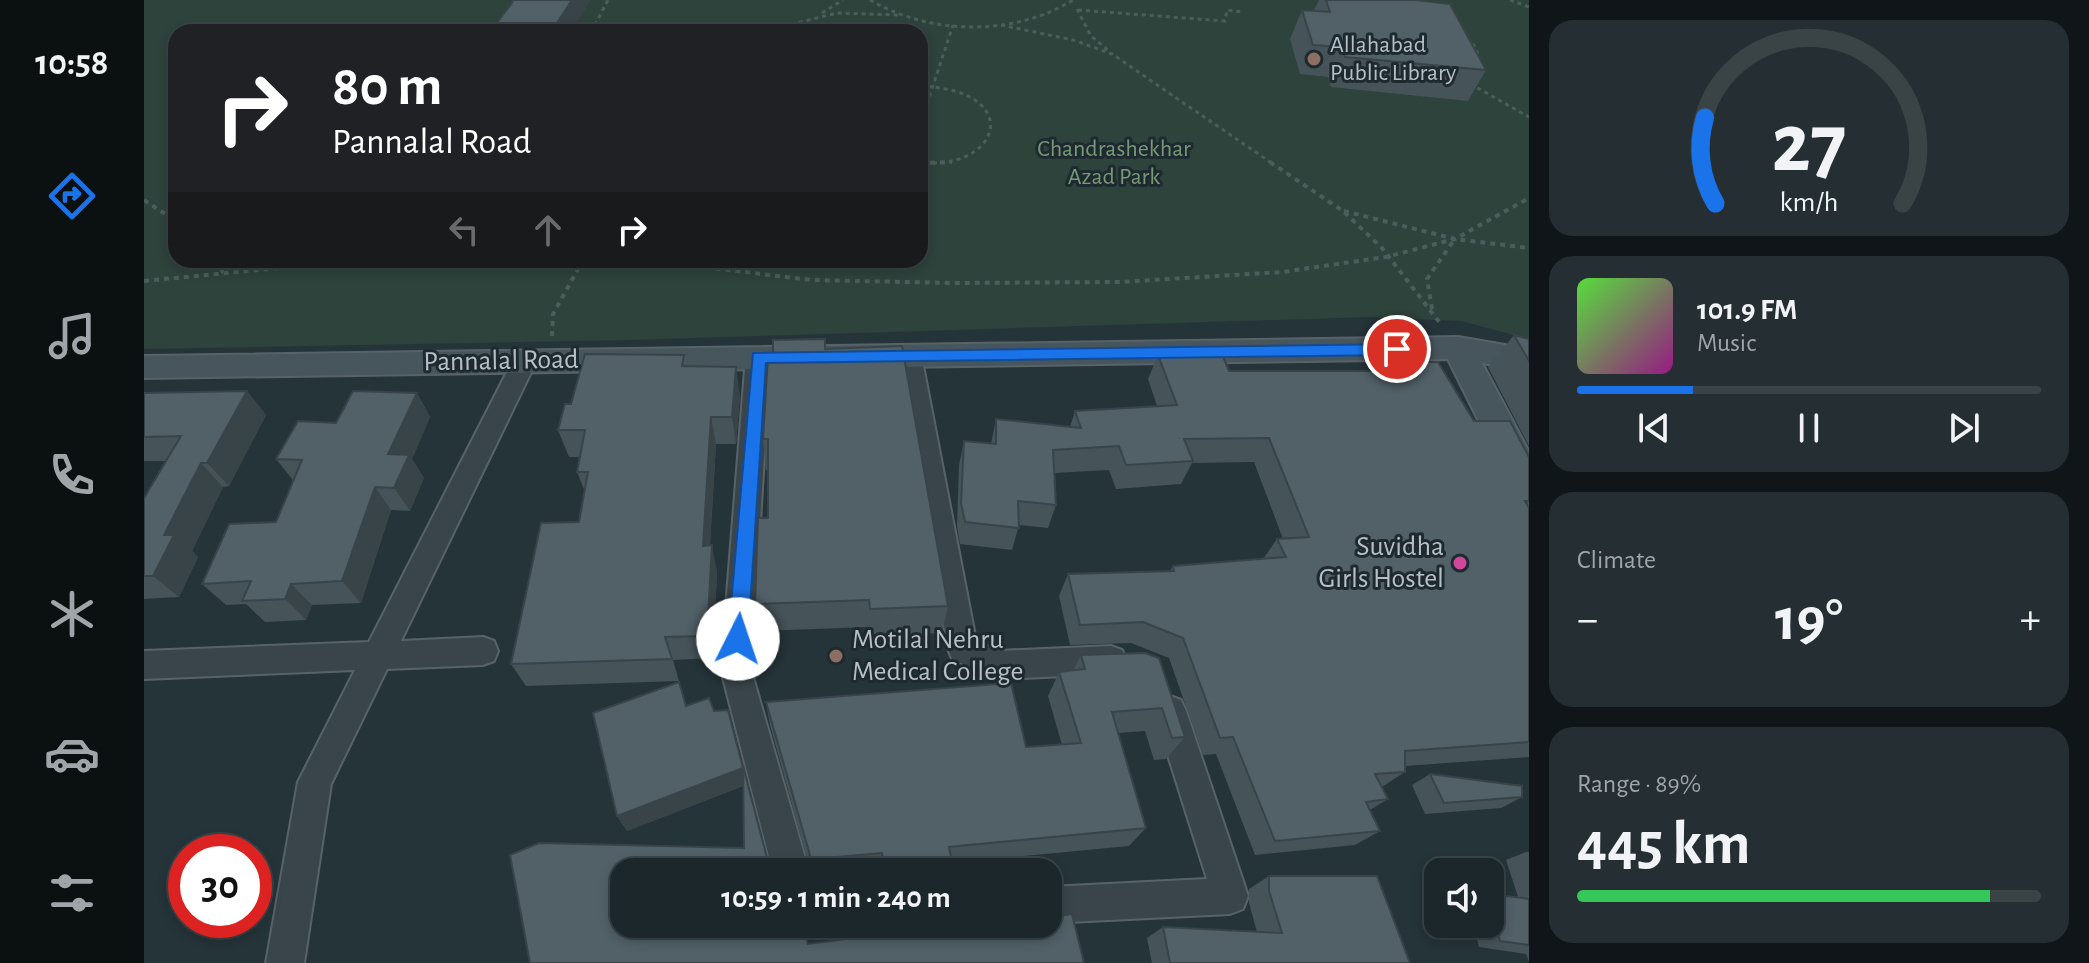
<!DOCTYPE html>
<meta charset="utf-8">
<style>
body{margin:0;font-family:"Alegreya Sans",sans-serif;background:#252f33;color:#f1f3f6;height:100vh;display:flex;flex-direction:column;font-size:30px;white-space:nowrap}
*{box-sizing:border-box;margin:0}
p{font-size:26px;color:#a0a5a9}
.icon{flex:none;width:44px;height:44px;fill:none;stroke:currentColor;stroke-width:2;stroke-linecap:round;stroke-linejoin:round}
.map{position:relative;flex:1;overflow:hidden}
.details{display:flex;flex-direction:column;gap:20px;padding:20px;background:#0f1518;width:560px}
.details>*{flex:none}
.guide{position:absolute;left:24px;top:24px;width:760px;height:244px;border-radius:24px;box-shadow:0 4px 12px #0003,0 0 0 2px #3a4447;background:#202124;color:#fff;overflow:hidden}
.fabs{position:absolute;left:1280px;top:858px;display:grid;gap:16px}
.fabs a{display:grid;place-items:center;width:80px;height:80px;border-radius:16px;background:#1c272b;box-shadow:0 4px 12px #0003,0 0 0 2px #3a4447;font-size:40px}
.speed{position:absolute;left:24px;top:834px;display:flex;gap:16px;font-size:40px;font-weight:700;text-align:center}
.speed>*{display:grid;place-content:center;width:104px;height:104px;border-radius:50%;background:#1c272b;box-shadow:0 4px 12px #0003,0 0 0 2px #3a4447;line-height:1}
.speed .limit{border:12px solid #d22;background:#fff;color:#111}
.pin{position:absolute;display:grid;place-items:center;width:68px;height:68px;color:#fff;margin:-34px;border:4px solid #fff;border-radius:50%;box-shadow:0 2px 8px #0007}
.me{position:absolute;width:88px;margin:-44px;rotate:4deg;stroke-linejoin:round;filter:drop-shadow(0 0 6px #0008)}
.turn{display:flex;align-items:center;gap:28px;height:168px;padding:0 32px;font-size:36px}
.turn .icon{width:104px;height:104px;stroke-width:2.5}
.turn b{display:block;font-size:56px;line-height:68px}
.lanes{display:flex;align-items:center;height:76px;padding:0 32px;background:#0003;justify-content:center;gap:40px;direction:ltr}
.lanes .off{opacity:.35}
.big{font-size:60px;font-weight:700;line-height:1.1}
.details .widget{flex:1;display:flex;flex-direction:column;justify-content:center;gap:12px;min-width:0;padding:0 28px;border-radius:24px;background:#252f33}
.details .dial{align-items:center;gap:0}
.dial svg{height:208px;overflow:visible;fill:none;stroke:#3a4447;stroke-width:7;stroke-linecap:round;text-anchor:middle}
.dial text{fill:#f1f3f6;stroke:none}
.song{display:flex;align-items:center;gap:24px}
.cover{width:96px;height:96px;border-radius:12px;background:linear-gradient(135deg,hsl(110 70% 55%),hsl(310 70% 35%))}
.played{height:8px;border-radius:4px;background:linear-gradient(90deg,#1a73e8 25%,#3a4447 25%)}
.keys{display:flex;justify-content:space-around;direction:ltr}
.heat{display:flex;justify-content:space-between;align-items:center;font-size:44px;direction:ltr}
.charge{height:12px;border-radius:6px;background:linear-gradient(90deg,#34c759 89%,#3a4447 0)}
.trip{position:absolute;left:466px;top:858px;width:452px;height:80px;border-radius:24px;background:#1c272b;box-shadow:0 4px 12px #0003,0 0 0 2px #3a4447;font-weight:700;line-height:80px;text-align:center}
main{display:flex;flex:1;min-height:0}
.dock{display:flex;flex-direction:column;width:144px;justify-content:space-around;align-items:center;background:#0b1011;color:#a0a5a9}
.dock .icon{width:56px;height:56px}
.dock .active{color:#1a73e8}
.dock b{font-size:36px;color:#f1f3f6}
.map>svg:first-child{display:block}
.green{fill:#2e433c;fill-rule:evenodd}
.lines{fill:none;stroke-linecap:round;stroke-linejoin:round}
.street-casing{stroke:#576368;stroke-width:4}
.secondary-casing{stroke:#576368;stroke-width:4}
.path-far1{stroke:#4c5e5b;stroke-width:3;stroke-dasharray:4 4;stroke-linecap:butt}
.path{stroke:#4c5e5b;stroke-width:4;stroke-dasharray:5 5;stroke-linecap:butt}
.street{fill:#39454a;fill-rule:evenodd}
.secondary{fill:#47555c;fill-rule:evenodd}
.wall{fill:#465359}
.shaded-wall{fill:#394448}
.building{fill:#516167;stroke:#394448;stroke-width:2}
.route{fill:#1a73e8;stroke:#114b97;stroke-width:2}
.education-dot{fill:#8d6e63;stroke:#1e2a2f;stroke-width:3}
.hotel-dot{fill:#d1479c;stroke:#1e2a2f;stroke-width:3}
.labels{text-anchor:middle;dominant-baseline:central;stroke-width:6;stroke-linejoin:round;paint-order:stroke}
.far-poi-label{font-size:24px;fill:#b4c0c5;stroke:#1e2a2f;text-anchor:start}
.far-park-label{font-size:24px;fill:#779975;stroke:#1e2a2f}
.street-label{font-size:28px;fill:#b4c0c5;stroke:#1e2a2f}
.poi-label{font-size:28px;fill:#b4c0c5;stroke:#1e2a2f;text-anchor:end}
</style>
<main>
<nav class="dock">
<b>10:58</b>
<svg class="icon active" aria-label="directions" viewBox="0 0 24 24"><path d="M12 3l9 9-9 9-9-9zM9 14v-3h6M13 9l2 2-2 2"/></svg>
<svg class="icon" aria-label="music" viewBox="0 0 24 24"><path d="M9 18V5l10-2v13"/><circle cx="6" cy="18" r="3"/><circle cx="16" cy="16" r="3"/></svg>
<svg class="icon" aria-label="phone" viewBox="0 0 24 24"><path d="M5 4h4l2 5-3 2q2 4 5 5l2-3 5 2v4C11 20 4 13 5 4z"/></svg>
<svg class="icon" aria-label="climate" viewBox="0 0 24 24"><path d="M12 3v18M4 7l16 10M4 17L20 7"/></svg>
<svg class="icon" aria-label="car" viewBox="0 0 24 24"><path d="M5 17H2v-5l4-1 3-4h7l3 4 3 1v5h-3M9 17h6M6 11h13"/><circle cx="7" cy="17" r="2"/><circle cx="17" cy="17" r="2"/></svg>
<svg class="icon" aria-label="filters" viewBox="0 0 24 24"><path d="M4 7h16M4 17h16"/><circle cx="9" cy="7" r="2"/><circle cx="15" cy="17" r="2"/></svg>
</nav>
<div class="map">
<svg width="1385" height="963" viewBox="0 0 1385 963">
<rect width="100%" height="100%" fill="#253439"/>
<path class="green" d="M0,0h1385v339l-68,-18 -90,-4 -741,23 -486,9zM32,32h744v228h-744z"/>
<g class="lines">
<defs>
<path id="street" d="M766,347l8,2 3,6 55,286 22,10 113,-5 11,4 4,10 -4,10 -11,4 -115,5 -44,-20 -4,-10 -49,-294 3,-6z
M614,349l8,2 4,6 -19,313 58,202h-36l-52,-202 25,-313 4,-6z
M381,352l8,2 4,6 -136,281 82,-4 11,4 4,10 -4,10 -11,4 -96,4 -56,115 -27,179h-38l32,-181 57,-112 -211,9v-28l225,-9 144,-282 4,-6z
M1026,696l11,4 5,11 62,185 -5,13 -13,5 -182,9v-36l159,-8 -53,-168 5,-11z"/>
<path id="secondary" d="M1314,337l71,12v22l-47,-8 47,89v48l-13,-4 -68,-137 -1304,19v-22z"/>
</defs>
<use href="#street" class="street-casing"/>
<use href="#secondary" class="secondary-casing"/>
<path class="path-far1" d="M726,0c60,35 143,37 203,0
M1366,0l19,7
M933,9l14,27 18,15
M934,10l147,11 2,-11 15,2
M678,13l21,-13
M857,25l72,15 39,14 161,110
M447,32l17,-32
M616,32l77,-19 61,2
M1323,38l10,11v11
M1331,82l-1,4 55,31
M776,85c18,3 39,4 55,15 33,24 8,55 -23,61 -10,3 -22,2 -32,2
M783,104l26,-79"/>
<path class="path" d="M1126,162l73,49 39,37 58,75
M776,163l32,-1
M0,200l32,21
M1200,211l111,28 74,9
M72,260l8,14
M502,260l165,20 142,3 167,-1 162,-10 104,-15 69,-18 74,-41
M0,281l218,-21
M1288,309l-5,-30 27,-39
M408,336l1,-22 30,-54"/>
<use href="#street" class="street"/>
<use href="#secondary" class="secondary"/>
</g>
<path class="wall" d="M1175,0h96l71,70 -18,31 -137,-14 -3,-10 -28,-3 -10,-35 12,-29h12z
M1370,335l15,4v107l-41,-79z
M681,349l123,257 -6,27 -74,3 -1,-9 -108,4 -4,-27 13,-86v-48h-2l-3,-31z
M1014,355l71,16h168l8,-9 69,59 55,36v300l-124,9v6l-23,15 6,12 -18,11 10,21 -25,14 -100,10 -39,-101 -13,1 -34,-97 -38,-15 -61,2 -11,-49 9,-22 102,-3 3,-5 90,-7 14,-20h6l-29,-77 -62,1 -11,21 -65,5 -7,-19 -54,3 1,32 -8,23 -29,-3 -7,25 -52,-6 -3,-18 2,-61 5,-24 27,3 5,-25 74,8 5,-16 82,-5 -9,-27z
M542,366l54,29 -4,49h-20l-6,101 7,26 -4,87 -40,2 6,21 -153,5 -15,-22 68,-142 6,-30 -8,-20 3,-15h-11l-11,-27 13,-26z
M103,391l19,24 -37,71 -6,1 -31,64 6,6 -19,40 -35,2v-101l22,-37h-22v-68z
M273,393l13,24 -18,42 12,19 -14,33 -19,-1 -30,93 -49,2 -6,15 -41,2 -19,-18 -20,1 -24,-21 74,-62 17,-42 -17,-21 60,-36z
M1001,653l14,5 26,79 -19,22 -12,1 -9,-29 -27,2 28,95 -17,18 -177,17 2,9h-74l-1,-2 -27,2h-228v52h178l6,20 81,-11 -2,-9h76l1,4 32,-4h52v-7l24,-3 12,49h-554l-20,-108 29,-12 205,5 -1,-62 -116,45 -10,-15 -24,-103 86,-31 8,24 22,-8 5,13 14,-1 39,148 40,1 -37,-134 -4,-23 245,-19 15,64 36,-2 -14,-49 11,-24 14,-1 8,-16z
M1286,774l92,23 -21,11 -76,6 -13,-29z
M1382,852h3v110l-3,-8 -47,-7 -6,-23h17v-30l28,3 -12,-37z
M1125,876l141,87h-258l-5,-25 16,-11 94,5 -8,-29v-14z"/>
<path class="shaded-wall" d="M428,0h19l-20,32h-20z
M592,367l4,28 -4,49 -4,-27z
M103,391l19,24 -37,71 -22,-23z
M273,393l13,24 -18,42 12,19 -14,33 -16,-23 -6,-34z
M567,417l5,27 -8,127 -5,-25z
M57,463l22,24 -31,64 6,6 -19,40 -26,-21 11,-41z
M231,487l16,23 -30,93 -19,-22z
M568,545l5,26 -4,87 -6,-22z
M147,584l21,21 -6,15 -21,-21z
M599,768l4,16 -120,47 -10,-15z"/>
<path class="building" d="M370,0h58l-21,32h-55l5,-7 -5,-1z
M1182,0h89l35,4 36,66 -141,-13 -3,-10 -29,-2 -11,-35 28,2z
M1370,335l15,4v22z
M681,339v10l77,-3 46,260 -78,3 -1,-9 -114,4 3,-86h10v-79h-5l5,-84h5v-15z
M441,354l99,1 -2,11 54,1 -4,50h-21l-8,129 9,-1 -5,91 -42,1 7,22 -161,5 30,-141 38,-1 9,-50h-11l8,-42h-27l7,-26h6z
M1078,354l7,17h181l-5,-9h33l36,59h36l19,36v44h-4l4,7v234l-124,9v21l-30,2 13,25 -22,3 14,29 -105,10 -42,-104 -13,1 -37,-100 -40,-16 -63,3 -12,-51 106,-3 -1,-5 113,-9 -9,-18 32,-2 -40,-99 -85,1 9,22 -67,4 -7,-19 -66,4 3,55 -38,-4 1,27 -54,-6 -4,-19 3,-62 32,3v-25l85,9 -6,-17 102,-6 -19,-50z
M103,391l-40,72h-6l-37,72h10l-21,41h-9v-78l37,-62 -37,1v-44z
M209,391l64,2 -29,61 21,1 -15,33 -19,-1 -33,94 -51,3 -6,15 -43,2 9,-20 -49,3 27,-60 47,-2 26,-62 -26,-1 22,-38 38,2z
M1001,653l14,5 26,79 -13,1 -10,-30 -50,4 34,116 -197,19 5,25h-69l-3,-19 -101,9 4,10h-161v52h178l6,20 86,-11 -1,-9h70l1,4 32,-4h52v-7l24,-3 12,49h-554l-20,-108 29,-12 205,5 -1,-82 24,92 40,1 3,-4 -44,-153 245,-19 15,64 55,-4 -22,-71 26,-3 -4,-14z
M535,682l7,24 23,-8 5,13 14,-1 15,58 -126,48 -24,-103z
M1286,774l92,12v11l-78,6z
M1125,876h108l33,87h-240l-7,-36 119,6 -13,-42z
M1346,894l39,5v46l-29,-4 -10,-31z"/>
<path class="route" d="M1253,344l8,5 -8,6 -631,8 -18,276 -3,6 -7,3 -7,-3 -3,-6 25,-286z"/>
<g class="education-dot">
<circle cx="1170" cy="59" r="8"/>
<circle cx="692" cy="656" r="8"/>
</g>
<circle class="hotel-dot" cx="1316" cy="563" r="8"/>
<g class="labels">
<g class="far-poi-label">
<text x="1186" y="45">Allahabad<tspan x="1186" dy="28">Public Library</tspan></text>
</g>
<g class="far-park-label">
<text x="970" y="149">Chandrashekhar<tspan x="970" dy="28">Azad Park</tspan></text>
</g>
<g class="street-label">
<text transform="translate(357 361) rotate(-1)">Pannalal Road</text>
</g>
<g class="poi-label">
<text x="1300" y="547">Suvidha<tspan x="1300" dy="32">Girls Hostel</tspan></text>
<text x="708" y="640" text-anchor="start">Motilal Nehru<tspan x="708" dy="32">Medical College</tspan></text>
</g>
</g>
</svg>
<div class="fabs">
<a><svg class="icon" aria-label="sound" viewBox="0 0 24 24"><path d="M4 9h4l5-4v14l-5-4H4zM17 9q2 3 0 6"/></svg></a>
</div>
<div class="speed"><div class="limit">30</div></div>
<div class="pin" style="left:1253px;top:349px;background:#d93025"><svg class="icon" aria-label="arrive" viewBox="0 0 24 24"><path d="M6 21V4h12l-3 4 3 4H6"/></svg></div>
<svg class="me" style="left:594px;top:639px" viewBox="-20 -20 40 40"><circle r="19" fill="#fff"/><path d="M0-13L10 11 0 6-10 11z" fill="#1a73e8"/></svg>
<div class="trip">10:59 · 1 min · 240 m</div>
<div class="guide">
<div class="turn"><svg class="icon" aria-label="right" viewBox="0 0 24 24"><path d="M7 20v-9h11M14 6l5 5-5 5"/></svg><div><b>80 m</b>Pannalal Road</div></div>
<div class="lanes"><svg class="icon off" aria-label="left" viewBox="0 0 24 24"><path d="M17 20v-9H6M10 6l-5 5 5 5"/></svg><svg class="icon off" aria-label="ahead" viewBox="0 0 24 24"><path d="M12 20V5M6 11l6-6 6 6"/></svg><svg class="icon" aria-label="right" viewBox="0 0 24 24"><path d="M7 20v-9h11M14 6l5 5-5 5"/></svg></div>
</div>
</div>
<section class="details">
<div class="widget dial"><svg viewBox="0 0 100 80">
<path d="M14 69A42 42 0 1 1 86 69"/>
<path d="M14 69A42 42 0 0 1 10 36" stroke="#1a73e8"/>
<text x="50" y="56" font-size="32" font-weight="700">27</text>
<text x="50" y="72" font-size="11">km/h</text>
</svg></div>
<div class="widget">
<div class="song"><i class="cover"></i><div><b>101.9 FM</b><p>Music</p></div></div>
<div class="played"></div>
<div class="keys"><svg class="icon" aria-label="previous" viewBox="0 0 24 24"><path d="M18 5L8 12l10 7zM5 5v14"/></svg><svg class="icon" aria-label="pause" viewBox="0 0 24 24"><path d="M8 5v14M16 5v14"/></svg><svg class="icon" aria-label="next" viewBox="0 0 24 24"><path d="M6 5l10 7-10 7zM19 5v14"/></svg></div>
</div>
<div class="widget"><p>Climate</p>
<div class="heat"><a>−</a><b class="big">19°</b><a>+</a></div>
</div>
<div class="widget"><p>Range · 89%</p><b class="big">445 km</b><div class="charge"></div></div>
</section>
</main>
